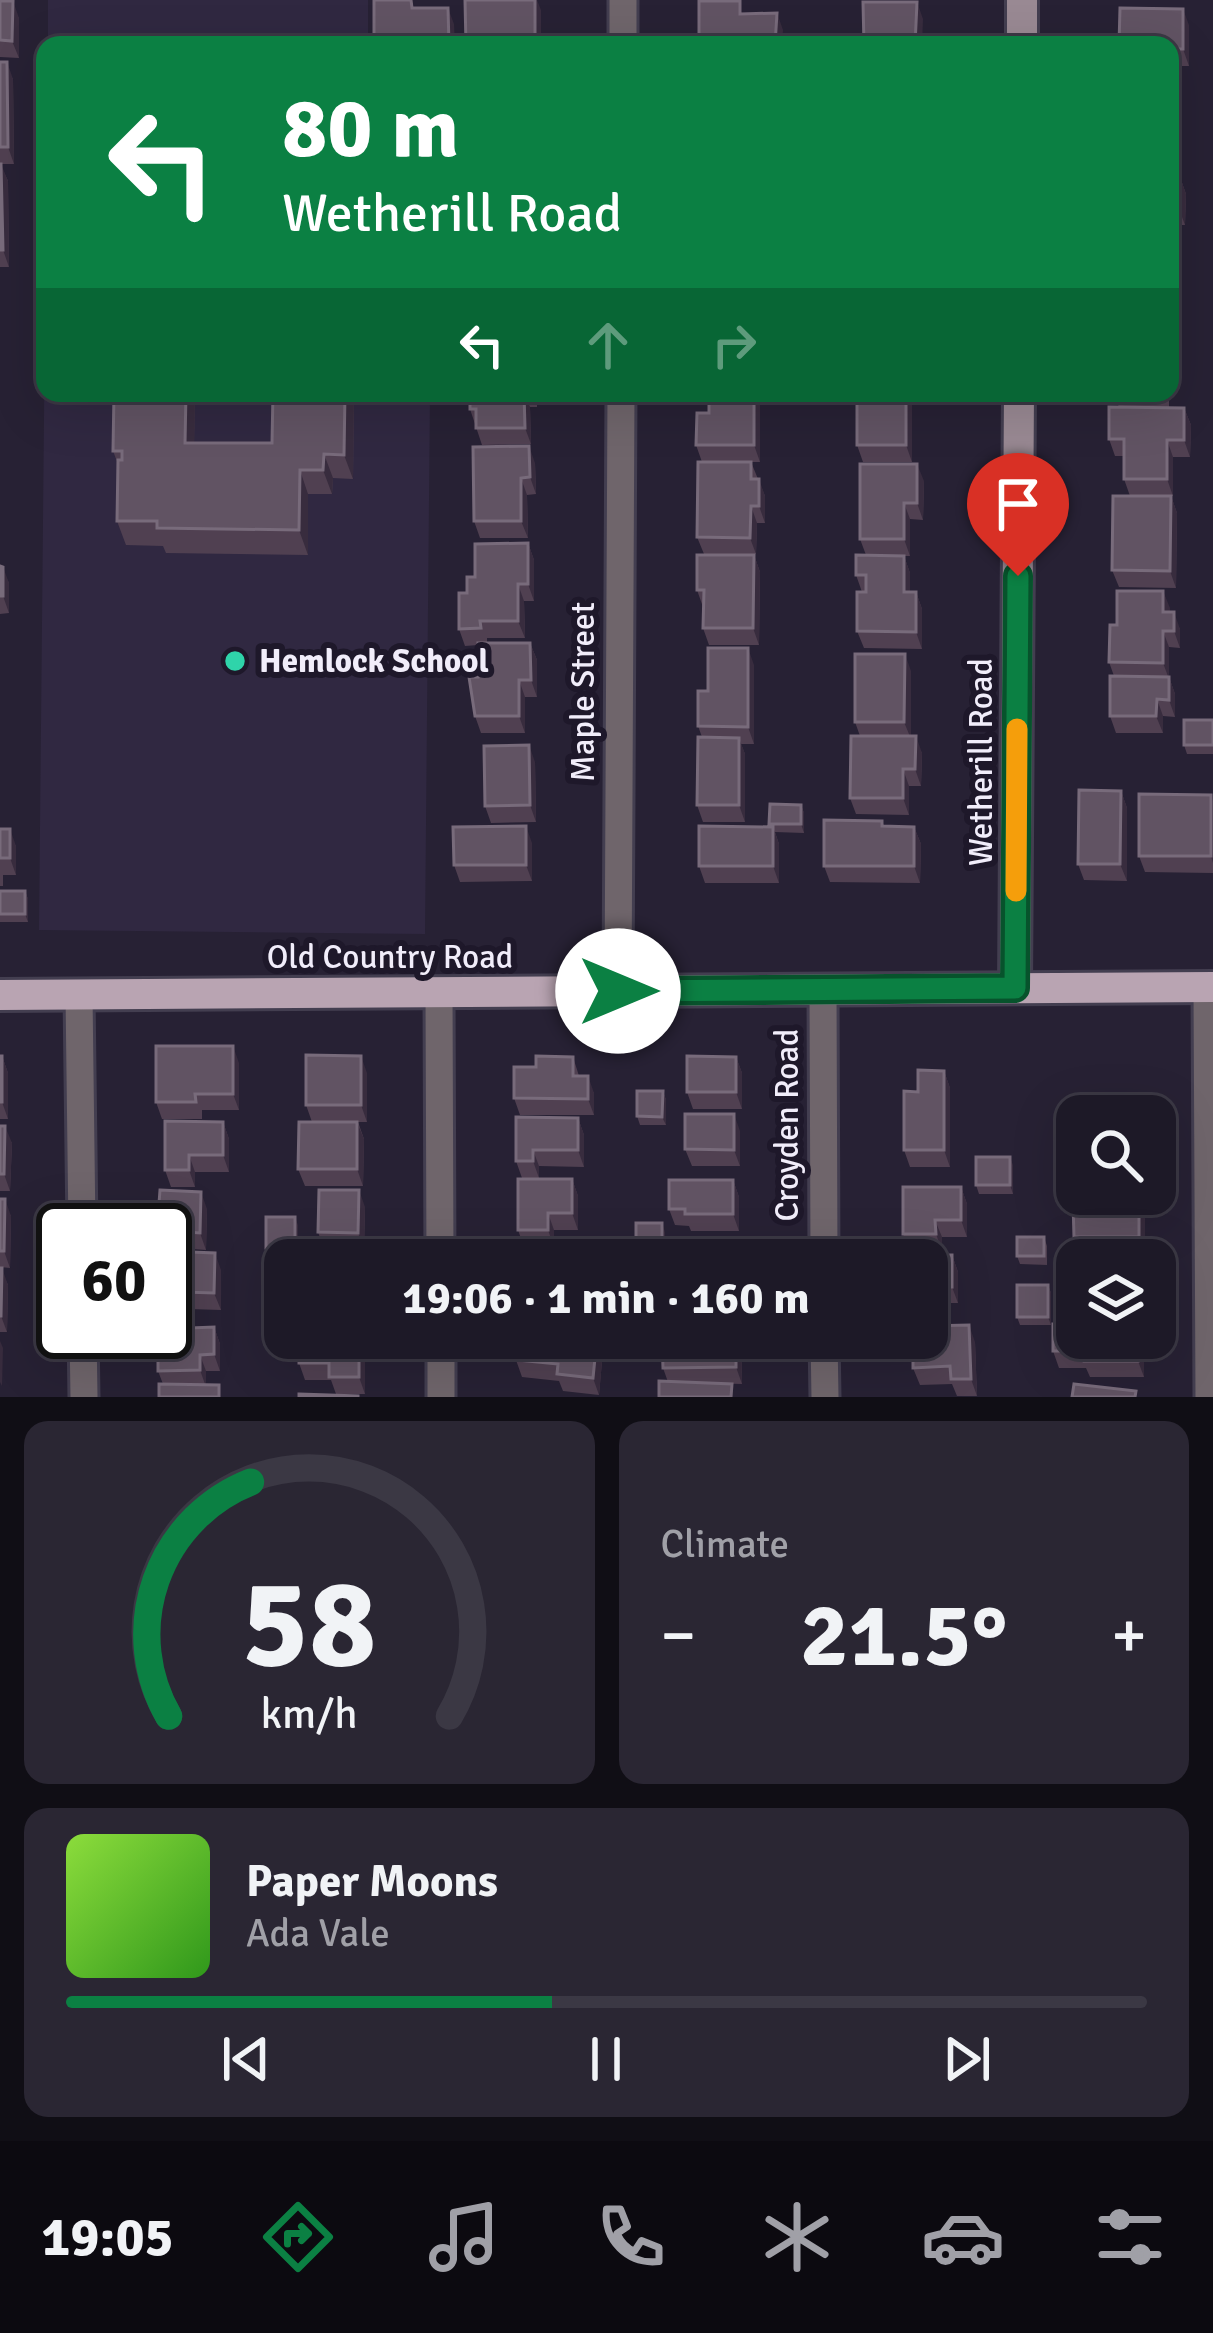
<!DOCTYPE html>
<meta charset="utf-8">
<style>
body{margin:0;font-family:Signika,sans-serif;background:#2a2633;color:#f1f3f6;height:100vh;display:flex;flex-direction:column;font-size:45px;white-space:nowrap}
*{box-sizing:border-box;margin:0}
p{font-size:39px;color:#a0a0a7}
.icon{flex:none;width:66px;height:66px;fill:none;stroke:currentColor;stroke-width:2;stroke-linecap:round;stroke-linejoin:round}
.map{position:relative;height:1397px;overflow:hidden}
.details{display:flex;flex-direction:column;gap:24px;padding:24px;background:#100e15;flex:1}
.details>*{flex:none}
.hud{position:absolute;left:36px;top:36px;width:1143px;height:366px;border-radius:24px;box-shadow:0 12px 48px #0002,0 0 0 3px #3b3844;background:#0b8043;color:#fff;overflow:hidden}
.tools{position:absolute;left:1056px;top:1095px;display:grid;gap:24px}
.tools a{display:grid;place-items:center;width:120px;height:120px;border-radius:24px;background:#1d1927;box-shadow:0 12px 48px #0002,0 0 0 3px #3b3844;font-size:60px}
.speed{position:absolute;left:36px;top:1203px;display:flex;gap:24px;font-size:60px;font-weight:700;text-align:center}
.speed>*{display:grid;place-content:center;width:156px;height:156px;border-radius:50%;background:#1d1927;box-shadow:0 12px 48px #0002,0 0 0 3px #3b3844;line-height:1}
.speed .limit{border:6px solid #111;border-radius:18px;background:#fff;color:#111}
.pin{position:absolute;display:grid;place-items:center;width:102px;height:102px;color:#fff;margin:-123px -51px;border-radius:50% 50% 50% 0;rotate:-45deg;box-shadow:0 0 12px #0007}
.pin .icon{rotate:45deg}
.me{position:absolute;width:132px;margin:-66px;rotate:90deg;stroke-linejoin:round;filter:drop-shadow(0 0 9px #0008)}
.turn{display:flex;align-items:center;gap:42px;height:252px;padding:0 48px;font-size:54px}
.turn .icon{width:156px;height:156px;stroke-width:2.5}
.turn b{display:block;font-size:84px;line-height:102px}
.lanes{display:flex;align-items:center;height:114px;padding:0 48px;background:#0003;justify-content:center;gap:60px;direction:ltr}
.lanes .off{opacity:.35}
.big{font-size:90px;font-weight:700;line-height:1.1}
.details .tile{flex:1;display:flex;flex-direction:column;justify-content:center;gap:18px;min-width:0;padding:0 42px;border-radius:24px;background:#2a2633}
.details .dial{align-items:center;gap:0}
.dial svg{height:312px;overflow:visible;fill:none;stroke:#3b3844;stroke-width:7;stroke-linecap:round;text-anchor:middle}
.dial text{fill:#f1f3f6;stroke:none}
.song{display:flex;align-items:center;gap:36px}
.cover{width:144px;height:144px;border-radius:18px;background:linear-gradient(135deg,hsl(90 70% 55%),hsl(110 70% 35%))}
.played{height:12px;border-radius:6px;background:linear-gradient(90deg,#0b8043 45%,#3b3844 45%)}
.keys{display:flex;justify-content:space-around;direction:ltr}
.heat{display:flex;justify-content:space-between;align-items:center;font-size:66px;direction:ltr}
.details .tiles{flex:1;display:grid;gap:24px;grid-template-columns:1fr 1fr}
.tile:last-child{grid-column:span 2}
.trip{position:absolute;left:264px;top:1239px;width:684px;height:120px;border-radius:24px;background:#1d1927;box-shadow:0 12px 48px #0002,0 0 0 3px #3b3844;font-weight:700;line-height:120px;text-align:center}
.tabs{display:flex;height:192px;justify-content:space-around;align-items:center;background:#0c0a10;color:#a0a0a7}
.tabs .icon{width:84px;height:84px}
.tabs .selected{color:#0b8043}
.tabs b{font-size:54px;color:#f1f3f6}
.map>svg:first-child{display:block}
.built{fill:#302841}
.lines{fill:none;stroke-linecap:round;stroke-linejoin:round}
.street-casing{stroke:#433e50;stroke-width:33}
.secondary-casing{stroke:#433e50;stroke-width:36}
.primary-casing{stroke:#433e50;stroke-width:36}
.street{stroke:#6f656b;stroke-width:27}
.secondary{stroke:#998993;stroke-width:30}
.primary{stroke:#b9a4b2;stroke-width:30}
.wall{fill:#504051}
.shaded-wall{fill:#382c3e}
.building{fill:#615363;stroke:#786b7b;stroke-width:3}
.route-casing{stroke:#07532c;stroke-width:30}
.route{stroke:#0b8043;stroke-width:21}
.slow{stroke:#f59e0b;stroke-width:21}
.poi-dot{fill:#2fd4aa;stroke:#1e182a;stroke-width:4.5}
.labels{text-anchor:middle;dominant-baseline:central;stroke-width:12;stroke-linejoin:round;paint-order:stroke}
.poi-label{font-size:33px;font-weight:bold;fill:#f1edfa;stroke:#1e182a;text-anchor:start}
.street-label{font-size:33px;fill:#f1edfa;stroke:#1e182a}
</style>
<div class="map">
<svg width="1213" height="1397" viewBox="0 0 1213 1397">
<rect width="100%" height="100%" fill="#272134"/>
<path class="built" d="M48,0h320v45h-320z
M45,314v79h385l-5,541 -386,-4z"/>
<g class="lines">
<defs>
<path id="street" d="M623,45v-45
M1207,987l2,410
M823,990l1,270
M618,991l3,-598
M439,993l1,267
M79,994l3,236
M83,1332l1,65
M441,1338v59
M824,1338l1,59"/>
<path id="secondary" d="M1022,45v-45
M1015,988l4,-595"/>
<path id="primary" d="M0,995l1213,-8"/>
</defs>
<use href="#street" class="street-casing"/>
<use href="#secondary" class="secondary-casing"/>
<use href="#primary" class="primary-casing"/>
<use href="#street" class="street"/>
<use href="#secondary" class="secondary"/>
<use href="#primary" class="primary"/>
</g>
<path class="wall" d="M0,1l19,17v40l-19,-1z
M1189,25v41h-17v63h-2v-84z
M0,62l13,17 1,85h-14z
M1170,133l10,16v28l6,17 -1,31h-15z
M0,164l8,17 1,86h-9z
M1170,337h5l6,17v23h-11z
M114,393h81l-1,50h78l1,-50h81l-1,86 -20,-1 -1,16h-24v61l-142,-2 -3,-7 -37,-1 -9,-24 1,-57 -5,-13z
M470,393h67v14h-7l1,37 -49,1 -12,-36z
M709,393h51v69h-58l-6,-17 13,-32z
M857,393h55v69h-49l-6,-17z
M1113,393h56v15h15l7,17 -1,32h-17v39h-43l-6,-17v-23h-9l-6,-17 10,-32z
M751,462l14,34v27h-8l-1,31h-52l-7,-17z
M535,463l1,31 -9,1 1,43h-48l-6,-17z
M924,481l-1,39 -13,-1v37h-6l6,17v19h6l6,17v40l-58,-1 -7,-17 5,-39 -6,-17 10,-20 -6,-16z
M1171,496l6,17 -1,75 -57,-1 -7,-17z
M528,543l6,17v41h-10l1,37h-38v5h43l7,17v37h-12v36h-44l-6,-17 3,-39v-32l-13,1 -6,-17 8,-36 8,-16z
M754,555l6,17 -1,73h-50l-6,-17v-21l-6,-17z
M0,566l9,17v30l-9,1z
M1163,591l7,21 10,17v19l-11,-1v30l6,17v23l-12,-1v17h-47l-6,-17 4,-40 -5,-14 8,-37z
M754,665v79h-13l4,10v68h-42l-6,-17 5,-68 -4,-11 10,-35z
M911,671v65l11,17 -1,33h-12v29l-53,-1 -6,-16 10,-62 -5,-14z
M1213,720v34h-26l-3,-9z
M535,762l1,60 -45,1 -6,-17z
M1121,791l6,17v73l-43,-1 -6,-16z
M1213,801v72l-68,-1 -6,-16z
M801,805l3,8v20l-29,-1 4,12v39h-74l-6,-17 71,-39 -1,-3z
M882,821l2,5 30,1 7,17 -1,39 -90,-1 -6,-16z
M0,829l16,17v29h-13v11h-3z
M532,843v38l-72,1 -6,-17z
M0,891h25l3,8v23h-28z
M0,1056h2l6,17v46h-8z
M573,1057l6,19 15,17v22h-74l-6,-17 22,-31z
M736,1057l6,16v36h-49l-6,-17z
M239,1063v47h-37v9h-40l-6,-17z
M944,1071l6,17v79h-40l-6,-17 14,-58z
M367,1073v49h-9l6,17 -1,47h-58l-7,-17 14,-47 -6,-17z
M663,1091l3,9v25h-26l-3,-9z
M578,1118l6,17v32l-45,-1v12h-17l-6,-17z
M223,1122l6,17v33h-34v15h-24l-6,-17z
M0,1126l12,17 -2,48h-10z
M740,1131v35h-48l-7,-17z
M1013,1165v29h-34l-3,-9z
M572,1179l6,17v34h-24v17h-30l-6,-17z
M733,1180l6,17v34h-48l-2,-5 -14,-1 -6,-16z
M961,1187l6,17v33h-25v14h-33l-6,-17z
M0,1199l11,17 -1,52 -10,-1z
M1139,1203l6,17v34h-65l-6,-17z
M365,1207l-1,43 -40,-1 -6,-17z
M207,1209l-1,41 -41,-3v-17z
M298,1225v32h-29l-3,-9z
M665,1232v19h-26l-3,-9z
M1044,1237l3,9v19l-27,-1 -3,-8z
M165,1251l56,19v40l-32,-1 -1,15h-23z
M952,1255l6,17v31h-31v-43z
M1077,1264v44l-2,-5h-7l-6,-17z
M0,1268l8,17 -1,47h-7z
M1048,1285l3,8v32h-31l-3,-8z
M214,1327l6,17v27h-14v14l-43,-1 -5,-13z
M518,1338h81l4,12 -4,45 -36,-4 -4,-10 -37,-4 -6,-17z
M741,1338l1,46 -74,-2 -5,-14z
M1144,1341v36h-54l-4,-9h-27l-6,-17z
M975,1342l2,54h-20l-5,-12 -32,1 -7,-17z
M365,1346v48h-29l-5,-14h-26l-6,-17z"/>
<path class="shaded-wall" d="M535,0h2l4,10v35h-6z
M13,1l6,17v40l-7,-17z
M917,2l6,17 -1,26h-7z
M448,8l6,16 1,21h-6z
M1183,9l6,16v41l-6,-17z
M777,13l6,17 -1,15h-7z
M1170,60l2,6v63l-2,-5z
M7,62l6,17 1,85 -6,-17z
M1174,133l6,16v28l6,17 -1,31 -6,-16 -5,-32z
M1,164l7,17 1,86 -6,-17z
M1175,337l6,17v23l-7,-17z
M186,393h9l-1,74 -9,-24z
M345,393h9l-1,86 -9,-24z
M524,393l6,14 1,37 -6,-16z
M754,393h6v69l-6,-17z
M906,393h6v69l-6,-17z
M1184,408l7,17 -1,32 -6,-17z
M1167,440l6,17v39l-6,-17z
M529,446l6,17 1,31 -6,-17z
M324,454l9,24 -1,16 -9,-24z
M917,464l7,17 -1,39 -6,-17z
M300,470l8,24v61l-9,-25z
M521,478l6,17 1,43 -7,-17z
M759,479l6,17v27l-6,-17z
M1171,496l6,17 -1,75 -6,-17z
M904,503l6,16v37l-6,-17z
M751,506l6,17 -1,31 -6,-16z
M528,543l6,17v41l-6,-17z
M754,555l6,17 -1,73 -6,-17z
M904,556l6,17v36l-6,-17z
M3,567l6,16v30l-6,-17z
M518,584l6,17 1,37 -7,-17z
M1163,591l7,17 -1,21 -6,-17z
M916,592l6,17v40l-6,-17z
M1174,612l6,17v19l-6,-17z
M1163,631l6,16v30l6,17v23l-6,-17v-21l-6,-16z
M530,643l7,17v37l-6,-17z
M748,648l6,17v79l-6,-17z
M905,654l6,17v68l-7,-17z
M519,680l6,17v36l-6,-17z
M1157,699l6,17v17l-7,-17z
M916,736l6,17 -1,33 -6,-17z
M739,738l6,16v68l-6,-17z
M529,745l6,17 1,60 -6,-17z
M903,769l6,17v29l-6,-17z
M1121,791l6,17v73l-7,-17z
M1211,795l2,6v62l-2,-7z
M801,805l3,8v20l-3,-9z
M526,826l6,17v38l-6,-16z
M773,827l6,17v39l-6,-17z
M914,827l7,17 -1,39 -6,-17z
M10,829l6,17v29l-6,-17z
M25,891l3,8v23l-3,-8z
M233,1046l6,17v47l-6,-16z
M2,1056l6,17v46l-6,-17z
M361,1056l6,17v49l-6,-17z
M736,1057l6,16v36l-6,-17z
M944,1071l6,17v79l-6,-17z
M588,1076l6,17v22l-6,-16z
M663,1091l3,9v25l-4,-8z
M734,1114l6,17v35l-6,-16z
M578,1118l6,17v32l-6,-17z
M223,1122l6,17v33l-6,-17z
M357,1122l7,17 -1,47 -6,-17z
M5,1126l7,17 -2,48 -6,-17z
M533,1150l6,16v12l-6,-17z
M189,1155l6,17v15l-6,-17z
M1010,1157l3,8v29l-3,-9z
M572,1179l6,17v34l-6,-17z
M733,1180l6,17v34l-6,-17z
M961,1187l6,17v33l-6,-17z
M359,1190l6,17 -1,43 -6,-17z
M201,1192l6,17 -1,41 -6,-17z
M5,1199l6,17 -1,52 -6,-17z
M1139,1203l6,17v34l-6,-17z
M548,1213l6,17v17l-6,-17z
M295,1217l3,8v32l-3,-9z
M935,1220l7,17v14l-6,-17z
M662,1223l3,9v19l-3,-8z
M215,1253l6,17v40l-7,-17z
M952,1255l6,17v31l-6,-16z
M2,1268l6,17 -1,47 -6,-16z
M1048,1285l3,8v32l-3,-8z
M183,1292l6,17 -1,15 -6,-17z
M969,1325l6,17 2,54 -6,-17z
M214,1327l6,17v27l-6,-17z
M359,1338h3l3,8v48l-6,-17z
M597,1338h2l4,12 -4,45 -6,-17z
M736,1338h5l1,46 -6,-17z
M1138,1338h5l1,3v36l-6,-16z
M0,1341l3,7 -1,38 -2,-4z
M200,1355l6,16v16l-6,-17z"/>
<path class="building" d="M374,0h37l1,8h36l1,37h-75z
M465,0h70v45h-69z
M0,1h13l-1,40 -12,-1z
M699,1h41v13l37,-1 -2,32h-76z
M863,2h54l-2,43h-51z
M1120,8l63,1v40h-13v-4h-51z
M0,62h7l1,85h-8z
M1170,133h4v44h6l-1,32 -9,-1z
M0,164h1l2,86h-3z
M1170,337h5l-1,23h-4z
M114,393h72l-1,50h87l1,-50h72l-1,62 -20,-1 -1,16h-23l-1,60 -142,-2v-7h-40l1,-61h4v-9h-9z
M470,393h54l1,35h-49v-19h-6z
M709,393h45v52h-58l1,-32h12z
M857,393h49v52h-49z
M1109,407l75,1v32h-17v39h-43v-40h-15z
M529,446l1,31 -9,1v43h-47l-1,-74z
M698,462h53v17h8v27h-8l-1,32 -53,-1z
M860,464h57v39h-13v36h-44z
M1113,496h58l-1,75 -58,-1z
M528,543v41h-10v37h-38l1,7 -22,1v-36h8v-16h8v-33z
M697,555h57l-1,73h-50l1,-38h-7z
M856,555l48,1v36h12v40l-59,-1v-39h9v-17h-10z
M0,566l3,1v29h-3z
M1117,591h46v21h11v19h-11v32l-54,-1 1,-37h7z
M478,643h52l1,37h-12v36h-44l-6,-39h9z
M708,648h40v79l-50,-1v-35h10z
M855,654h50l-1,68h-49z
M1110,676l59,1v23l-12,-1 -1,17h-46z
M1184,720h29v25h-29z
M851,736h65l-1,33h-12v29h-53z
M698,737l41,1v67h-42z
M529,745l1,60 -45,1 -1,-60z
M1079,790l42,1 -1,73h-42z
M1139,794l72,1v61h-72z
M770,804l31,1v19h-32z
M824,820l58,1v5l32,1v39h-90z
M526,826v39h-72l-1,-38z
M699,826l74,1v39h-74z
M0,829h10v29h-10z
M0,891h25v23h-25z
M156,1046h77v48h-38l1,8h-40z
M306,1055l55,1v49h-55z
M0,1056h2v46h-2z
M536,1056l37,1v19h15v23l-74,-1v-31h22z
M687,1056l49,1v35h-49z
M918,1070l26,1v79h-40v-59l14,1z
M637,1091h26l-1,26 -25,-1z
M685,1114h49v36l-49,-1z
M516,1117l62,1v32h-45v11h-17z
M165,1121l58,1v33h-34v15h-24z
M299,1122h58v47h-59z
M0,1126h5l-1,48h-4z
M976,1157h34v28h-34z
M518,1179h54v34h-24v17h-30z
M669,1180h64v34h-48v-5h-16z
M903,1187h58v33h-26l1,14h-33z
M160,1190l41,2 -1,41 -43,-3z
M319,1190h40l-1,43 -40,-1z
M0,1199h5l-1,52h-4z
M1073,1202l66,1v34h-65z
M266,1217h29v31h-29z
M636,1223h26v20l-26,-1z
M1017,1237h27v19h-27z
M669,1250l71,1v9h-71z
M165,1251l50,2 -1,40 -31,-1 -1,15h-17z
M302,1251l60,2v7h-60z
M520,1251h46v9h-46z
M901,1255h51v32h-25v-27h-26z
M1062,1264h15v35h-4l1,-13h-12z
M0,1268h2l-1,48h-1z
M1017,1285h31v32h-31z
M1053,1324h24v14h61v23h-54l-1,-10h-30z
M969,1325l2,54h-20l-1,-13 -37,2v-30h14v-12z
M214,1327v27l-14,1v15l-42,1v-39h7v-3z
M299,1338h60v39h-30v-14h-30z
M518,1338h79l-4,40 -36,-4 1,-10 -42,-4z
M662,1338h74v29l-73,1z
M659,1381l73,3 -1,13h-72z
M159,1384l60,1v12h-60z
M1074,1384l62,7 -1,6h-63z
M299,1394l59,2v1h-59z"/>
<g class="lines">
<defs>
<path id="route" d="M618,991l397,-3 3,-412"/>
</defs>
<use href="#route" class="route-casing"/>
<use href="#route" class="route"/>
<path class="slow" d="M1016,891l1,-162"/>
</g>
<circle class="poi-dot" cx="235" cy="661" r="12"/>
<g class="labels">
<g class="poi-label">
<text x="259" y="661">Hemlock School</text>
</g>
<g class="street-label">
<text transform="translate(583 692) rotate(-90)">Maple Street</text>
<text transform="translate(981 762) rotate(-90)">Wetherill Road</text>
<text x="390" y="957">Old Country Road</text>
<text transform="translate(787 1125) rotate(-90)">Croyden Road</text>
</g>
</g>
</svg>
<div class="tools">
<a><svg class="icon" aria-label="search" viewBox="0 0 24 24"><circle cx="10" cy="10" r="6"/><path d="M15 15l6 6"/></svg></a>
<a><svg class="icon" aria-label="layers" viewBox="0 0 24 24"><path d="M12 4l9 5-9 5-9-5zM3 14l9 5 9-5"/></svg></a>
</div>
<div class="speed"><div class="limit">60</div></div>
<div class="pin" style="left:1018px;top:576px;background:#d93025"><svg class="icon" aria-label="arrive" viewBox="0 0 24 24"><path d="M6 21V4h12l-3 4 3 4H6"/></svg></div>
<svg class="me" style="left:618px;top:991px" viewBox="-20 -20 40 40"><circle r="19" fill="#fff"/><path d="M0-13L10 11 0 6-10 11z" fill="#0b8043"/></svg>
<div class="trip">19:06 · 1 min · 160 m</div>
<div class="hud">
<div class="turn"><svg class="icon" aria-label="left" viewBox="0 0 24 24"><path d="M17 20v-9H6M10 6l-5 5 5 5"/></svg><div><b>80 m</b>Wetherill Road</div></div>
<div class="lanes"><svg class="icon" aria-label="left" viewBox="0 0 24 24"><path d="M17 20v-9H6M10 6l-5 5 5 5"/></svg><svg class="icon off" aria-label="ahead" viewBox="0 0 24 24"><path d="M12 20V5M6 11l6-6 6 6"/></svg><svg class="icon off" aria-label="right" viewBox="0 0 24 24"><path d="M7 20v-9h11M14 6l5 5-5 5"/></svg></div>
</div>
</div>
<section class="details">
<div class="tiles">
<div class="tile dial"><svg viewBox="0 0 100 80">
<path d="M14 69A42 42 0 1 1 86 69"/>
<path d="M14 69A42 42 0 0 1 35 9" stroke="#0b8043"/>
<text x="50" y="56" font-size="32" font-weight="700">58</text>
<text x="50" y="72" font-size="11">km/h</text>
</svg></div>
<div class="tile"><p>Climate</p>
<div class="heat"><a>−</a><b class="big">21.5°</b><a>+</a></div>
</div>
<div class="tile">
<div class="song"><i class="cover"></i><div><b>Paper Moons</b><p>Ada Vale</p></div></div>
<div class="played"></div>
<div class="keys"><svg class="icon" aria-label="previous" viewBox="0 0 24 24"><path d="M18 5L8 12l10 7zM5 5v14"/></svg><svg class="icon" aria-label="pause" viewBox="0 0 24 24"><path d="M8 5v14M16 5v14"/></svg><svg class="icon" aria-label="next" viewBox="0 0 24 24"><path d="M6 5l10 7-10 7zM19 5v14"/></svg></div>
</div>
</div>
</section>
<nav class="tabs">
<b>19:05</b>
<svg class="icon selected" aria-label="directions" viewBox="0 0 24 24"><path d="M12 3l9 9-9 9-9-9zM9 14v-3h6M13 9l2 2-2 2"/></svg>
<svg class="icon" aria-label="music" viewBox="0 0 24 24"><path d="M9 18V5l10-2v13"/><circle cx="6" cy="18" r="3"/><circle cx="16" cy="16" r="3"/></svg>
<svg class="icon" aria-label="phone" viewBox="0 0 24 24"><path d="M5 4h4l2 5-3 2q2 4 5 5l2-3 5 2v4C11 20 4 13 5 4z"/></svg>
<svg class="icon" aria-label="climate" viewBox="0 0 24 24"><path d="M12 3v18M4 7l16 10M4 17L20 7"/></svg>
<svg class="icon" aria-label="car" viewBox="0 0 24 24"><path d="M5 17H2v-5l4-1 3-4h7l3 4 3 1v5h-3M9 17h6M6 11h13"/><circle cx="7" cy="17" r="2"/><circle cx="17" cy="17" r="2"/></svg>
<svg class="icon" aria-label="filters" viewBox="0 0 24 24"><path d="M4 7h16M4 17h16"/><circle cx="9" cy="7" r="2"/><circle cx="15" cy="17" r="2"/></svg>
</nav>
